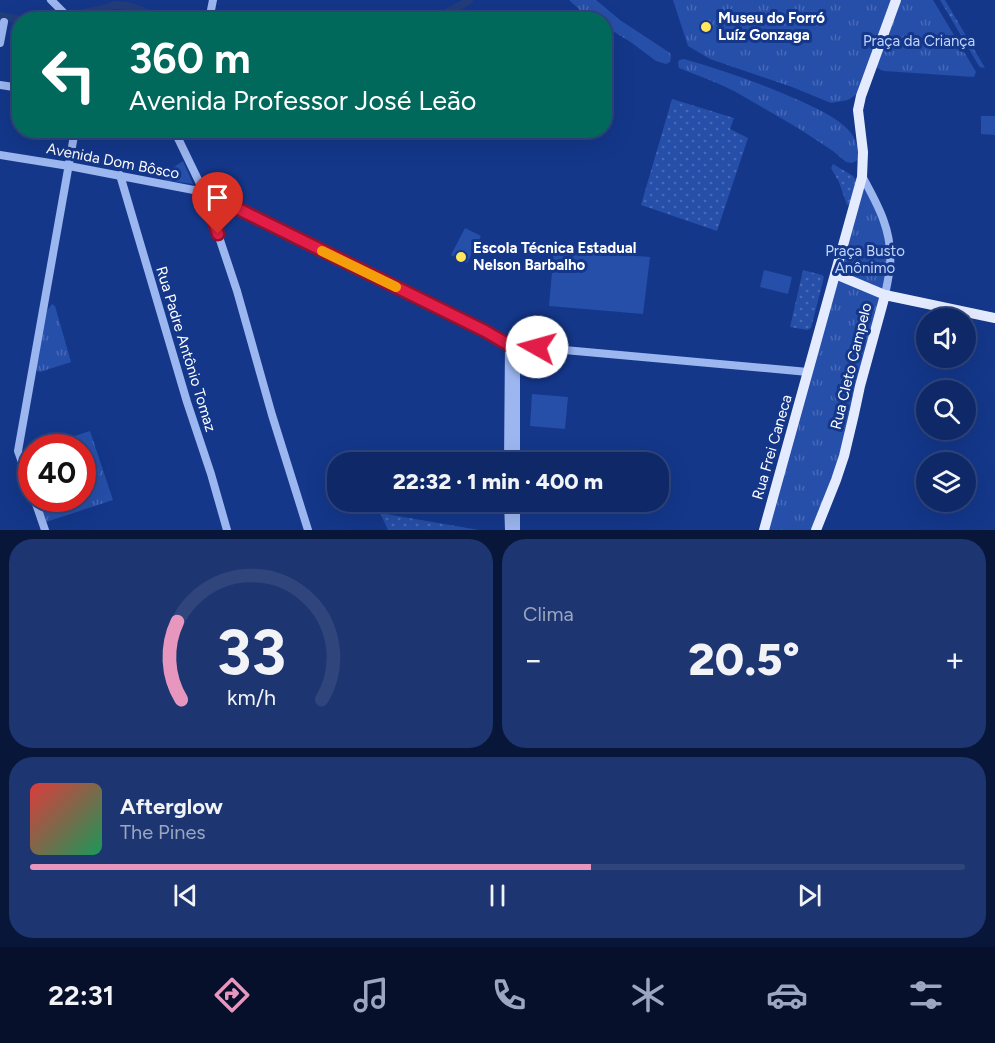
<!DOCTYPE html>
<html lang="pt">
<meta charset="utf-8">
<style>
body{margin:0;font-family:Figtree,sans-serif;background:#1d3571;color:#f1f3f6;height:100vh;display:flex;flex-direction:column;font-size:22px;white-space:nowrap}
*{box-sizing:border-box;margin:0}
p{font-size:20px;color:#9ba6c0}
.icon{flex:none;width:33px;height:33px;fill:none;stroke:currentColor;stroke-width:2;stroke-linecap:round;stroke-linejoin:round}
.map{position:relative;height:530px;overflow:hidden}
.panel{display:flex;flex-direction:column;gap:9px;padding:9px;background:#081739;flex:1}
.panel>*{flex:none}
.hud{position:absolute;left:12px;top:12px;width:600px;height:126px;border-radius:24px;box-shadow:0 6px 24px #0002,0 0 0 2px #2f457c;background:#00695c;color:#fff;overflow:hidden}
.tools{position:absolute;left:916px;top:308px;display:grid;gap:12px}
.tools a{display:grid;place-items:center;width:60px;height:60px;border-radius:50%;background:#0f2968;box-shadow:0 6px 24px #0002,0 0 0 2px #2f457c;font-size:30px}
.speed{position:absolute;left:18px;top:434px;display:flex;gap:12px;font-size:30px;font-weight:700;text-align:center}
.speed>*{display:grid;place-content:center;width:78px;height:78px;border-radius:50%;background:#0f2968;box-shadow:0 6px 24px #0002,0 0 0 2px #2f457c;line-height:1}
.speed .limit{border:9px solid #d22;background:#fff;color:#111}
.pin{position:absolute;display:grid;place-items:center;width:51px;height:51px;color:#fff;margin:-62px -26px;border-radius:50% 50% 50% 0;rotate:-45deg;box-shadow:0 0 6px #0007}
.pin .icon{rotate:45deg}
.me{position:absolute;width:66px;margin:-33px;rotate:277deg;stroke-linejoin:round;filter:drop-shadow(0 0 4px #0008)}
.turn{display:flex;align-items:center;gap:21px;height:126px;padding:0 18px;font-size:27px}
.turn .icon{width:78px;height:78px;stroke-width:2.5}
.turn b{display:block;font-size:42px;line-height:51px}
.big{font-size:45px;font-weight:800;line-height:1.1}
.panel .widget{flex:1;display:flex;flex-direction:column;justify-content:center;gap:9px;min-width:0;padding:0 21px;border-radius:24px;background:#1d3571}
.panel .dial{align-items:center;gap:0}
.dial svg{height:156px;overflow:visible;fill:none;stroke:#2f457c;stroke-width:7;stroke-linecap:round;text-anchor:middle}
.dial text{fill:#f1f3f6;stroke:none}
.song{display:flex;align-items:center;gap:18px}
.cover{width:72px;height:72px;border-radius:9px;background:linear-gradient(135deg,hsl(0 70% 55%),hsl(150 70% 35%))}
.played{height:6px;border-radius:3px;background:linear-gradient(90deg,#e797bd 60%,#2f457c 60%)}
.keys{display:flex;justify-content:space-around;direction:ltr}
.heat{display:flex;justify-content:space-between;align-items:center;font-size:33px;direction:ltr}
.panel .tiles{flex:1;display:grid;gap:9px;grid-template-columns:1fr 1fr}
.widget:last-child{grid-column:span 2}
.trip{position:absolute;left:327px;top:452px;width:342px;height:60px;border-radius:24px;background:#0f2968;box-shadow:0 6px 24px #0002,0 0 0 2px #2f457c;font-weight:800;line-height:60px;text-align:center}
.tab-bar{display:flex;height:96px;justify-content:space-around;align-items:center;background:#06102a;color:#9ba6c0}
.tab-bar .icon{width:42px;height:42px}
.tab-bar .selected{color:#e797bd}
.tab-bar b{font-size:27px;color:#f1f3f6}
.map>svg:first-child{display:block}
.grass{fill:url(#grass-dots)}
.park{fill:url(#park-tufts)}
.pitch{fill:#264fa9}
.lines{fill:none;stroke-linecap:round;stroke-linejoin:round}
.canal{stroke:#233d7b;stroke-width:8}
.minor{stroke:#9cb6f0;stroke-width:8}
.major{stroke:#e5ebff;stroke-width:10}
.route-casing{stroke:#92132f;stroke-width:15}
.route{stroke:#e11d48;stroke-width:10}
.slow{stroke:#f59e0b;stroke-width:10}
.poi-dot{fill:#ffe65b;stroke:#14378a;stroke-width:2}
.labels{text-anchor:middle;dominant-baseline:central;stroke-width:6;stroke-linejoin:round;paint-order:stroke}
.poi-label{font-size:15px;font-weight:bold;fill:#fff;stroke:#14378a;text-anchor:start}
.park-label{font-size:15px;fill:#c2d4fb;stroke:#14378a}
.street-label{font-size:15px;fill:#fff;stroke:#14378a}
</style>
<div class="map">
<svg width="995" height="530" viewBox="0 0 995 530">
<defs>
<pattern id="grass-dots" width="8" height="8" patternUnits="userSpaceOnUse" patternTransform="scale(1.5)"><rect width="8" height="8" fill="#264fa9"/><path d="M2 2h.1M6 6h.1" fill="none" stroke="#4769b6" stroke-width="1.8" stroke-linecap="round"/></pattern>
<pattern id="park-tufts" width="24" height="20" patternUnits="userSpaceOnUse" patternTransform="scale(1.5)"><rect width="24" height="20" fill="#264fa9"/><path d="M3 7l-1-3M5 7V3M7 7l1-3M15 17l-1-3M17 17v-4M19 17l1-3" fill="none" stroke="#4769b6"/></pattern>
</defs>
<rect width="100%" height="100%" fill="#14378a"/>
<path class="grass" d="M940,0h5l40,68 -5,-1 -1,-1z
M672,99l62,19 -4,11 18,9 -31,93 -76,-26z
M833,164l20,12 3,4 -6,24 -3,1 -8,-23 -8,-14z
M803,270l19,5 2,2 -13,51 -4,2 -17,-3z
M380,513l99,17h-91z"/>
<path class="park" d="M569,0h27l24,20 50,33 1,4 -1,5 -4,2 -10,-3 -24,-18 -27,-17 -1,-6 -11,-1 -10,-6z
M673,0h220l-36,94 -9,6 -17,3 -39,-16 -82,-28 -22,-13z
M900,0h33l43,72 -2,5 -90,-6 -3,-1 -5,-3z
M684,59c41,12 82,26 121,44 16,8 35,16 46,30 6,8 7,18 7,27l-6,3 -6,-1 -13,-11 -35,-23 -64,-37 -17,-8 -38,-15 -1,-5 1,-3z
M183,161l10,23 -28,-4 -1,-5 1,-2z
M863,181l23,52 3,31 -6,29 -45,-19z
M836,276l48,21 -34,126 -35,107h-51z
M52,304l3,2 16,56 -31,10 -3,-1 -1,-3 11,-57z
M90,431l23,69 -70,23 -8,-25h47v-51h-40z"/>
<path class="pitch" d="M981,116h14v19l-14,-1z
M465,228l16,8 -14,27 -16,-8z
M554,250l96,7 -7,57 -94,-8z
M764,270l28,7 -4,17 -28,-7z
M532,394l36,3 -3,32 -35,-3z"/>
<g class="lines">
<path class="canal" d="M80,14c9,-3 14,-3 23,-5 5,0 8,-4 13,-4 16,0 31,8 46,15
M0,16l20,4
M433,20l34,-18 2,-2"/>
<path class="minor" d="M51,0l20,20
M209,20l4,-20
M0,43l4,-21
M0,85l20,3
M174,130l30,62 33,99 35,124 36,115
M0,155l69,11 135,26 281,139 24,14 299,27
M120,175l67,227 24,72 16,56
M862,176c16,29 31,56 28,90 -1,10 -3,19 -5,29
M516,345v117
M508,462l1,-117
M32,491l-14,-40 57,-321
M34,498l11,32
M508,501l1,29
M516,501v29"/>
<path class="major" d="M835,274l50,21 110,23
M764,530l98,-353 1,-25 -5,-42 3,-14 35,-96
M816,530l20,-50 8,-24 10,-42 6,-28 25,-91"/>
</g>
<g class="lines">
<defs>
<path id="route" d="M218,234l-14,-42 281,139 24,14 28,2"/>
</defs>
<use href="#route" class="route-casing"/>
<use href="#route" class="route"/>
<path class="slow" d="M322,251l74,36"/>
</g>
<g class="poi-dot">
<circle cx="706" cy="27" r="6"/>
<circle cx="461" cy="257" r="6"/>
</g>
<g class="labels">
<g class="poi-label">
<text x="718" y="18">Museu do Forró<tspan x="718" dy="17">Luíz Gonzaga</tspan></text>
<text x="473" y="248">Escola Técnica Estadual<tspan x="473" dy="17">Nelson Barbalho</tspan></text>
</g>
<g class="park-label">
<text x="919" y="41">Praça da Criança</text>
<text x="865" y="251">Praça Busto<tspan x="865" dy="17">Anônimo</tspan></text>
</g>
<g class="street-label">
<text transform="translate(113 161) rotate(11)">Avenida Dom Bôsco</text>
<text transform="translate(186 349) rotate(73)">Rua Padre Antônio Tomaz</text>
<text transform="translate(851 366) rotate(-76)">Rua Cleto Campelo</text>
<text transform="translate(772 447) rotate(-74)">Rua Frei Caneca</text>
</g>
</g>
</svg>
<div class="tools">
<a><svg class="icon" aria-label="sound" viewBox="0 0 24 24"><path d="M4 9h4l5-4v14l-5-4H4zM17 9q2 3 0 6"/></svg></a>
<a><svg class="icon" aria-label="search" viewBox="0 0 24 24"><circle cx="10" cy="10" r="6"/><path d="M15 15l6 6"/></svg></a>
<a><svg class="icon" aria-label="layers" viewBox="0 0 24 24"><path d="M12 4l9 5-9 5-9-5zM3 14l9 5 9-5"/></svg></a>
</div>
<div class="speed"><div class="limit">40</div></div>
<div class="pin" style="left:218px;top:234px;background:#d93025"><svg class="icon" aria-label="arrive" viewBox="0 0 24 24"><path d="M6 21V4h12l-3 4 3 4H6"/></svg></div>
<svg class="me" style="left:537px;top:347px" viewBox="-20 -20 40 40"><circle r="19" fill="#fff"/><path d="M0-13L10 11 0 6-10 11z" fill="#e11d48"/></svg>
<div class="trip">22:32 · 1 min · 400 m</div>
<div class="hud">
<div class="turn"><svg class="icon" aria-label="left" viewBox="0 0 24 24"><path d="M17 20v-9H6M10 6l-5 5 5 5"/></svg><div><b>360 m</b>Avenida Professor José Leão</div></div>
</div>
</div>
<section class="panel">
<div class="tiles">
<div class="widget dial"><svg viewBox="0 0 100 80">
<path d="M14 69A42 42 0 1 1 86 69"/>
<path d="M14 69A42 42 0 0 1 12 29" stroke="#e797bd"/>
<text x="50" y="56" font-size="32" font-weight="700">33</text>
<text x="50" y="72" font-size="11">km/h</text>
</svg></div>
<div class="widget"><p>Clima</p>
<div class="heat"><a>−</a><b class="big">20.5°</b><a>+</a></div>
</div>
<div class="widget">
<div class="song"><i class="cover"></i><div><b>Afterglow</b><p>The Pines</p></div></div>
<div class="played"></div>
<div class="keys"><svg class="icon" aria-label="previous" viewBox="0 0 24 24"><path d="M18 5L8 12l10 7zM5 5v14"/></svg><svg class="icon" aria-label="pause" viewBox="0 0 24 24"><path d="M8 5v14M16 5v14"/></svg><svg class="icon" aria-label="next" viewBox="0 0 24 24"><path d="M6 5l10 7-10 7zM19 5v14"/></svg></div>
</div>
</div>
</section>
<nav class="tab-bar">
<b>22:31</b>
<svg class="icon selected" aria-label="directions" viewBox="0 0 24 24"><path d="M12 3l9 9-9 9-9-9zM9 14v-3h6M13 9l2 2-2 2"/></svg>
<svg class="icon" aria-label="music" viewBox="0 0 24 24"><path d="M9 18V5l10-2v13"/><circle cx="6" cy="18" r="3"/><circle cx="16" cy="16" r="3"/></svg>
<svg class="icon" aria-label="phone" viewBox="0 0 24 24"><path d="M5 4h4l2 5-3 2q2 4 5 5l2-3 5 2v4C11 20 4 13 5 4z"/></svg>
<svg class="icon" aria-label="climate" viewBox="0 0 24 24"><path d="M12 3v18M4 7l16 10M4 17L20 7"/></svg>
<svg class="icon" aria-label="car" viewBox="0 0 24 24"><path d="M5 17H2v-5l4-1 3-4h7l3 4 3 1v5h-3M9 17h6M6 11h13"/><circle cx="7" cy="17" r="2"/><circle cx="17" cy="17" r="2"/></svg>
<svg class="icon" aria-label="filters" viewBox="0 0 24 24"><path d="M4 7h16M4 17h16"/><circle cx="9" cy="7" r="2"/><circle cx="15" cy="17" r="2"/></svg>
</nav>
